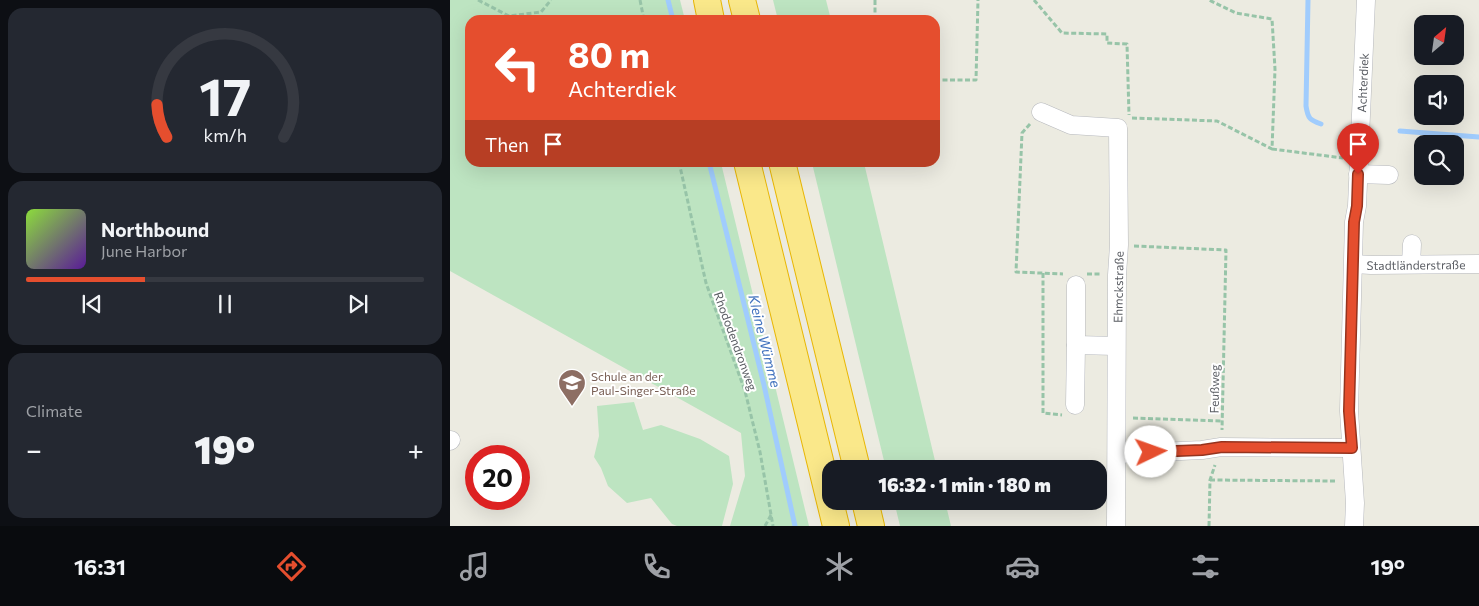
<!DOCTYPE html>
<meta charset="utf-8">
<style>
body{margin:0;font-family:Commissioner,sans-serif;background:#242831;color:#f1f3f6;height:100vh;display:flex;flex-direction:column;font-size:19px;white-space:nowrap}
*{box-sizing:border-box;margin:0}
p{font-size:16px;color:#9ea1a6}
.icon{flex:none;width:28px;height:28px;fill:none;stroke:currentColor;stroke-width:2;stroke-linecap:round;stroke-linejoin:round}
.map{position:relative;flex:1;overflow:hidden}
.side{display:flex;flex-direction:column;gap:8px;padding:8px;background:#0d0f14;width:450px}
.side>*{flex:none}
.guide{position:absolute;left:15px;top:15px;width:475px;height:152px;border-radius:15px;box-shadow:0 5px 20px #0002;background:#e54e2e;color:#fff;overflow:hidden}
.needle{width:32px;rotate:29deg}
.fabs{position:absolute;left:964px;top:15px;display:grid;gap:10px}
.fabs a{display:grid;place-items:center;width:50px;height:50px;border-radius:10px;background:#171b24;box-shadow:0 5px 20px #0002;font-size:25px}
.speed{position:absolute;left:15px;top:445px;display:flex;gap:10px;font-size:25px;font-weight:700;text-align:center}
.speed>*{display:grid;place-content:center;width:65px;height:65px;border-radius:50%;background:#171b24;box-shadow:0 5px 20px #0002;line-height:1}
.speed .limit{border:8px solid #d22;background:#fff;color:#111}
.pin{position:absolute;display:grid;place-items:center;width:42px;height:42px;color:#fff;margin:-51px -21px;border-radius:50% 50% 50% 0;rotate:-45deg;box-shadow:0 0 5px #0007}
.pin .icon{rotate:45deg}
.me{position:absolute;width:55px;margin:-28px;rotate:87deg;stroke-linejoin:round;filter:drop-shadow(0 0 4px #0008)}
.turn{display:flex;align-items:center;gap:18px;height:105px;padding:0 20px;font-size:22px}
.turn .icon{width:65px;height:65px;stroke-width:2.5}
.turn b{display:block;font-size:35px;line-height:42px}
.then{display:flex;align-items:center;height:48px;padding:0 20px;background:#0003;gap:10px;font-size:19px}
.big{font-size:38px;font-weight:800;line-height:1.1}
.side .card{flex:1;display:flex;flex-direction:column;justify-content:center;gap:8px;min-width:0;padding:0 18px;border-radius:15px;background:#242831}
.side .dial{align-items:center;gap:0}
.dial svg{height:130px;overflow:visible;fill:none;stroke:#363941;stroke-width:7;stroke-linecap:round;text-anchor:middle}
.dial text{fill:#f1f3f6;stroke:none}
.song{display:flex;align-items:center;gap:15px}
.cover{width:60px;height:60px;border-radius:8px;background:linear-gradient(135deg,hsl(90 70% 55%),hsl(270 70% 35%))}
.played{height:5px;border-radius:2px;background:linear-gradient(90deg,#e54e2e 30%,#363941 30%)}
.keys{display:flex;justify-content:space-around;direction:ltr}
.heat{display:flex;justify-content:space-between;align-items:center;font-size:28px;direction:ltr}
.trip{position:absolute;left:372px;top:460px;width:285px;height:50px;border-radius:15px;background:#171b24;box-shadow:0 5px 20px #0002;font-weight:800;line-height:50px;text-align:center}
.menu{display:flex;height:80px;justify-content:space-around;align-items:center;background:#090b0e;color:#9ea1a6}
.menu .icon{width:35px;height:35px}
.menu .current{color:#e54e2e}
.menu b{font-size:22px;color:#f1f3f6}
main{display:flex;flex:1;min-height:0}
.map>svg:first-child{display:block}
.green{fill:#bde4c1}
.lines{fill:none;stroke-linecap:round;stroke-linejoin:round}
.stream{stroke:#a0ccfd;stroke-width:5}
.minor-casing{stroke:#b6b8bd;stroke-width:19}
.highway-casing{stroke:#e8b605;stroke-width:28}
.path{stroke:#97c4a8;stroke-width:3;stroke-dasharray:5 2.5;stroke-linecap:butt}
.minor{stroke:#fff;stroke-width:18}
.highway{stroke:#fae88a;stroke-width:26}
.route-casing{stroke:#95331e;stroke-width:12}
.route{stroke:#e54e2e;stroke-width:9}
.labels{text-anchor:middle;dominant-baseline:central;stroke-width:4;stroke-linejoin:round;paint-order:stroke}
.street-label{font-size:12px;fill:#595c62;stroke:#fff}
.education-label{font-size:12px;fill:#785e54;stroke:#fff;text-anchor:start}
.water-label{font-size:14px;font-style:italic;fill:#4474bf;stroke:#fff}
</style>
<main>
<section class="side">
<div class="card dial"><svg viewBox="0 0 100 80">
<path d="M14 69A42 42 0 1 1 86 69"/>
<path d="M14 69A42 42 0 0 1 8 49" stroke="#e54e2e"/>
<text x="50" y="56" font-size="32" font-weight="700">17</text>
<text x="50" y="72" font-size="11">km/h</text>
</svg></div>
<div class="card">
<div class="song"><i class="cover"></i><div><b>Northbound</b><p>June Harbor</p></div></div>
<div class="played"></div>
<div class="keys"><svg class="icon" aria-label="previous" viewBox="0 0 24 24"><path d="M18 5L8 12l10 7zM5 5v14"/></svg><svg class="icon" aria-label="pause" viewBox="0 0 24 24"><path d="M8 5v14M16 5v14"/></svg><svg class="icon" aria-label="next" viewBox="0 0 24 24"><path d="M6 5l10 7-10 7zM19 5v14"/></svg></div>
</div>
<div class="card"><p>Climate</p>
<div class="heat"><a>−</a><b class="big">19°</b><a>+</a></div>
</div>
</section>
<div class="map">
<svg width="1029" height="526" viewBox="0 0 1029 526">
<rect width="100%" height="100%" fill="#ecebe1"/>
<path class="green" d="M0,0h230l5,20h-215v142l251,1 88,363h-79l15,-50 -4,-43 -291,-162z
M323,0h53l5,20h-53z
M362,163h52l73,306h-51z
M184,402l9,28 18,-5 39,14 29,17 4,28 -11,42h-45l-5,-2 -21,-26 -24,5 -19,-17 -7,-18 -7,-11 5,-21 -2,-30z
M444,501h51l6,25h-51z"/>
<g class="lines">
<path class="stream" d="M218,0l5,20
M858,0l-2,106c2,13 4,14 15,18
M950,131l79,6
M259,162l55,223 31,141"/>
<defs>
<g id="minor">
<path d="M591,112l30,13 47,3 1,117 -2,30 -1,251"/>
<path d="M908,174l31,1"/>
<path id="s1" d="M904,264l17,1 108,-1"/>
<path d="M961,264l1,-20"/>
<path d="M626,285v60"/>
<path d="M625,405l1,-60 40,1"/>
<path d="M0,441l1,-1"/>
<path d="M667,454l85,-4 19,-3 130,1"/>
<path id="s2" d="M904,526l1,-23 -6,-92 5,-189 3,-16 9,-206"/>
</g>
<path id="highway" d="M257,0l4,20
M292,0l5,20
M297,162l89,364
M332,162l75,307
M415,501l6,25"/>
</defs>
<use href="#minor" class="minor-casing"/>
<use href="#highway" class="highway-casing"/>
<path class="path" d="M28,0l31,16 32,-4 10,-12
M190,0l4,20
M584,0l28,33 45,1v9l20,1 2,71
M425,20v-20
M485,80h41l2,-80
M682,118l85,3 55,28 3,-80 -3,-50 -36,-6 -27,-13
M580,124l-8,9 -6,139 47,2
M822,149l71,9
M229,162l27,121 39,108 15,61 13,74
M684,246l92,4 -4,180
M593,273v140l19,2
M637,274h14
M683,418l90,3
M760,480l127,1
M315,526l6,-11
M759,526l1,-46 5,-15"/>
<use href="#minor" class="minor"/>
<use href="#highway" class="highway"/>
</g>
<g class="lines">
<defs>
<path id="route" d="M701,452l51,-2 20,-3 130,1 -3,-37 5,-189 3,-16 1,-32"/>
</defs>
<use href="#route" class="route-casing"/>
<use href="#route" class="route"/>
</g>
<defs>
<symbol id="school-pin" viewBox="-11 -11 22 30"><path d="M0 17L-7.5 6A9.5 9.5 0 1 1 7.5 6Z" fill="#8d6e63" stroke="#fff"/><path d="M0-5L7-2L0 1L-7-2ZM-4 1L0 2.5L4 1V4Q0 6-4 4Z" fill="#fff"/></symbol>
</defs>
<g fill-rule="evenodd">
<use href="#school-pin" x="106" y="367" width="32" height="43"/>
</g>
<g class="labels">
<g class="street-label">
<text stroke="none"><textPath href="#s2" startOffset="444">Achterdiek</textPath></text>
<text stroke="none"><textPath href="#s1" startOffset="62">Stadtländerstraße</textPath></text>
<text transform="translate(668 287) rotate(-89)">Ehmckstraße</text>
<text transform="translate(286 341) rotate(70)">Rhododendronweg</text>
<text transform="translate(764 389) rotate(-89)">Feußweg</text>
</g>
<g class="education-label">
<text x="141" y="376">Schule an der<tspan x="141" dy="14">Paul-Singer-Straße</tspan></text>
</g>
<g class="water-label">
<text transform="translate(315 341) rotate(76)">Kleine Wümme</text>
</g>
</g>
</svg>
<div class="fabs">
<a><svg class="needle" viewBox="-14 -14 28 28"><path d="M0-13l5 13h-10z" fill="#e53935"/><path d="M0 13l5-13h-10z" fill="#9ea1a6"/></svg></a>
<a><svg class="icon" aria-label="sound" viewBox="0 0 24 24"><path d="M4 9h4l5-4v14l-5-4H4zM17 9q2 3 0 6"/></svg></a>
<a><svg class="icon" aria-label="search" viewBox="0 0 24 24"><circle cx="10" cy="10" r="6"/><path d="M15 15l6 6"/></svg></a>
</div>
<div class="speed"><div class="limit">20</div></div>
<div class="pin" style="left:908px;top:174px;background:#d93025"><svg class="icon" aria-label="arrive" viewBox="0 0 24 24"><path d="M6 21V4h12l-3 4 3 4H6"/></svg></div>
<svg class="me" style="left:701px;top:452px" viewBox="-20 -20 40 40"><circle r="19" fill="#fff"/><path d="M0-13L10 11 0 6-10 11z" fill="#e54e2e"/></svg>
<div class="trip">16:32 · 1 min · 180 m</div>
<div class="guide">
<div class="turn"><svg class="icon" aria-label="left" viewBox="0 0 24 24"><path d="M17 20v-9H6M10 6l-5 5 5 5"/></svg><div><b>80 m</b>Achterdiek</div></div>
<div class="then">Then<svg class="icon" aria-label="arrive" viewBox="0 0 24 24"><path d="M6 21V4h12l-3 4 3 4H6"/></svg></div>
</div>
</div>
</main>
<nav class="menu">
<b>16:31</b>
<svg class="icon current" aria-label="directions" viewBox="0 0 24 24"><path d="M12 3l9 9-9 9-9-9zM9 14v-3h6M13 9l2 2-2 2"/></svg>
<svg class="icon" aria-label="music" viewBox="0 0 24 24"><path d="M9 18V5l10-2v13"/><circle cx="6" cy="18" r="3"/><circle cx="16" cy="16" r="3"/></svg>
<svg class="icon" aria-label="phone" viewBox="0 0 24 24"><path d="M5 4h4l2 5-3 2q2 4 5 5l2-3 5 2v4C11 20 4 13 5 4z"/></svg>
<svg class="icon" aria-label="climate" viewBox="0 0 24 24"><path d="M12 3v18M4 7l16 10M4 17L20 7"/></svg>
<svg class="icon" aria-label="car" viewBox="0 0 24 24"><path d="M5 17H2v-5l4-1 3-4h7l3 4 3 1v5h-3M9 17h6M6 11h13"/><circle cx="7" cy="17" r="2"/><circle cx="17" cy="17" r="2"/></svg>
<svg class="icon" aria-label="filters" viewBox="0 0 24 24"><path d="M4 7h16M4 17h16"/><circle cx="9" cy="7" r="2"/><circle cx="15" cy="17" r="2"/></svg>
<b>19°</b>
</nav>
